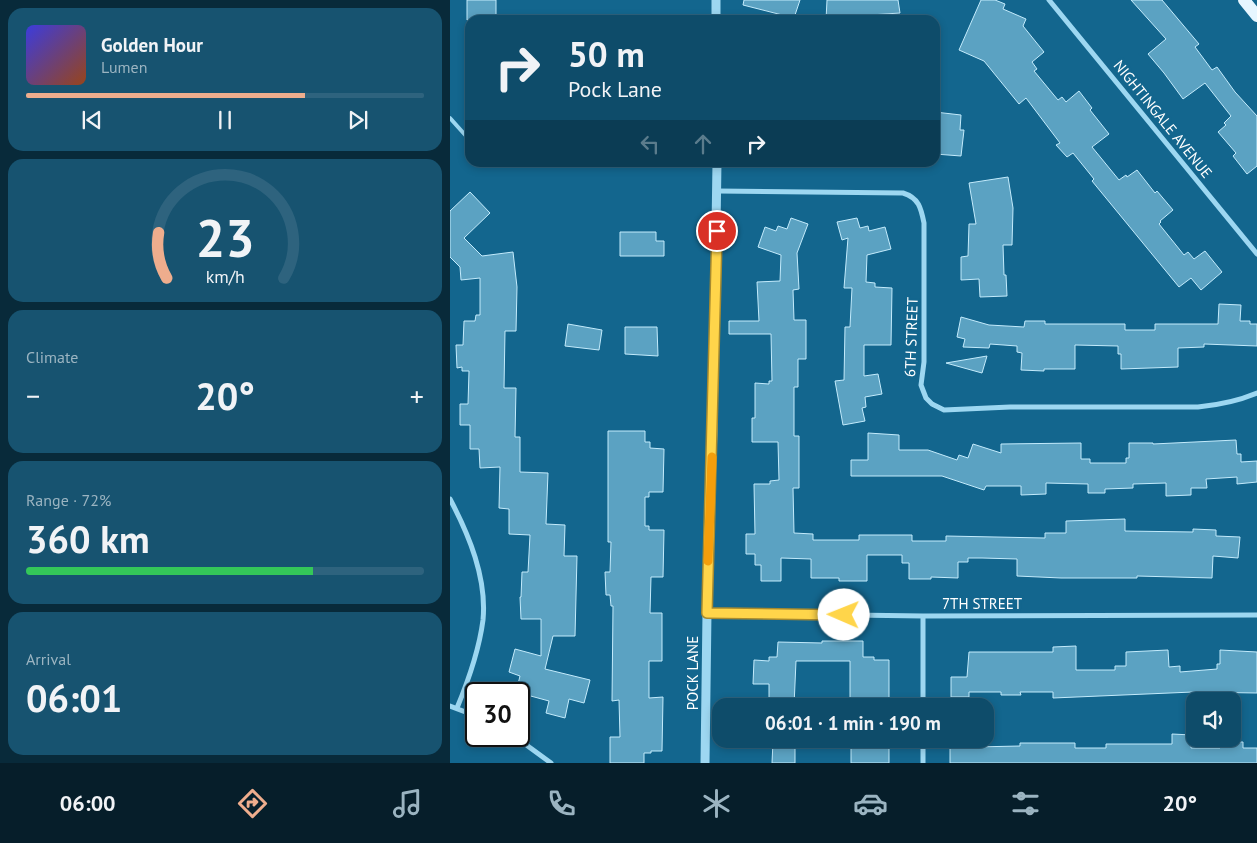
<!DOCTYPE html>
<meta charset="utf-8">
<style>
body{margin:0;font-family:"PT Sans",sans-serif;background:#175370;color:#f1f3f6;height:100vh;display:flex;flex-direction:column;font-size:19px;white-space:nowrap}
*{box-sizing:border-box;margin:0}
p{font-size:16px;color:#9bb4c1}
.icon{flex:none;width:28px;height:28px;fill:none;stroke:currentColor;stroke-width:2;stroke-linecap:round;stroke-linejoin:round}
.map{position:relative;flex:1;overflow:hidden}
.sheet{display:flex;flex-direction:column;gap:8px;padding:8px;background:#082a3a;width:450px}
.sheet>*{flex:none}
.guide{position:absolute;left:15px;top:15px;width:475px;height:152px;border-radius:15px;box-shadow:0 2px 8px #0003,0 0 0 1px #2e637e;background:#0e4c6a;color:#f1f3f6;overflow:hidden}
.fabs{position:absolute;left:736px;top:692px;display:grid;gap:10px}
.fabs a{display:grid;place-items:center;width:55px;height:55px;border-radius:10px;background:#0e4c6a;box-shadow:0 2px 8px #0003,0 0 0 1px #2e637e;font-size:25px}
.speed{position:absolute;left:15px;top:682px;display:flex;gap:10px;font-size:25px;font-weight:700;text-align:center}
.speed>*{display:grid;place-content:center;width:65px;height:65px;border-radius:50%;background:#0e4c6a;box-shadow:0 2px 8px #0003,0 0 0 1px #2e637e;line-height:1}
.speed .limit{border:2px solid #111;border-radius:8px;background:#fff;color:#111}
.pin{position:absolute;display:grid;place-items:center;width:42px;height:42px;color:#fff;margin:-21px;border:2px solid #fff;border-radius:50%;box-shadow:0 1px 5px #0007}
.me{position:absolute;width:55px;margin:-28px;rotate:271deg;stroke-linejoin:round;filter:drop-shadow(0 0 4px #0008)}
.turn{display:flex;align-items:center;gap:18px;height:105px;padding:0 20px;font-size:22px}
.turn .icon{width:65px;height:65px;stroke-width:2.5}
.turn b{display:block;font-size:35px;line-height:42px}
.lanes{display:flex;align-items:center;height:48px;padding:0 20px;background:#0003;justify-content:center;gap:25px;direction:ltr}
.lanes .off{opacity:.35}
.big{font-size:38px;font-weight:600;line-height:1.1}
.sheet .tile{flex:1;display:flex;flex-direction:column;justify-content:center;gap:8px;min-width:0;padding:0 18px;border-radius:15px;background:#175370}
.sheet .dial{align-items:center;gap:0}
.dial svg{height:130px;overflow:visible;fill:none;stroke:#2e637e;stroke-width:7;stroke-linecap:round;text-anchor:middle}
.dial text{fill:#f1f3f6;stroke:none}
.song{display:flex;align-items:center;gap:15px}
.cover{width:60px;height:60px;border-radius:8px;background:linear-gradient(135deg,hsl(240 70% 55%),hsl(20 70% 35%))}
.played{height:5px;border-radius:2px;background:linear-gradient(90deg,#eead8d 70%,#2e637e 70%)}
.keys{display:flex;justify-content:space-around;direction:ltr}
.heat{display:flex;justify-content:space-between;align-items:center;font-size:28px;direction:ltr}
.charge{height:8px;border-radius:4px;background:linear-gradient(90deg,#34c759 72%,#2e637e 0)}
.trip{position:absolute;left:262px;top:698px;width:282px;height:50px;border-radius:15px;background:#0e4c6a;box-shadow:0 2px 8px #0003,0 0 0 1px #2e637e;font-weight:600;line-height:50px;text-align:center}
.dock{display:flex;height:80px;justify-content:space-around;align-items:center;background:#061e2a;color:#9bb4c1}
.dock .icon{width:35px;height:35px}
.dock .on{color:#eead8d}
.dock b{font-size:22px;color:#f1f3f6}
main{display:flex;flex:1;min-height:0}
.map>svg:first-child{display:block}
.building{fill:#5ba2c2;stroke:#c3ebfc}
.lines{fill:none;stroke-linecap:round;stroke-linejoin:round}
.service{stroke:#9dd7f1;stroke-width:4}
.minor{stroke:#9dd7f1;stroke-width:5}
.tertiary{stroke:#9dd7f1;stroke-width:9}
.primary{stroke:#e6f6ff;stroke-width:12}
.route-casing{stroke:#a68a30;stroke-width:12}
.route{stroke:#ffd54a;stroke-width:9}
.slow{stroke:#f59e0b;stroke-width:9}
.labels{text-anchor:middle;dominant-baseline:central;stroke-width:5;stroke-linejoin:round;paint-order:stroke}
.street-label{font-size:15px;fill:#fff;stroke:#13668e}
</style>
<main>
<section class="sheet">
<div class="tile">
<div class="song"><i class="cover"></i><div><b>Golden Hour</b><p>Lumen</p></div></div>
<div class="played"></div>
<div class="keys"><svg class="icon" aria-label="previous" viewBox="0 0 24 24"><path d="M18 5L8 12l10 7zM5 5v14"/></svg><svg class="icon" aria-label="pause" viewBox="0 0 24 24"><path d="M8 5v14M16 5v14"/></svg><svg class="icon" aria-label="next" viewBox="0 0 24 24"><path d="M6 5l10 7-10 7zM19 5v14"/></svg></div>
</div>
<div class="tile dial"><svg viewBox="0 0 100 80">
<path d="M14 69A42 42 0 1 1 86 69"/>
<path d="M14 69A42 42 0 0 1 9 41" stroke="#eead8d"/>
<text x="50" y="56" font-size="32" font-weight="700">23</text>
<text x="50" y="72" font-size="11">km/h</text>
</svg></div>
<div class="tile"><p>Climate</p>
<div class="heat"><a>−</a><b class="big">20°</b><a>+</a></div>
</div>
<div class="tile"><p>Range · 72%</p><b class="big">360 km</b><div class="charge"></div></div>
<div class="tile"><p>Arrival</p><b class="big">06:01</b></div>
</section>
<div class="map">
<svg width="807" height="763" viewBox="0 0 807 763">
<rect width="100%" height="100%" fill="#13668e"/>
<path class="building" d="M17,0h29v20h-29z
M294,0h56l-6,18 -51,-13z
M377,0h71l2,13 -30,2v5h-44z
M531,0h14l10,4 -2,5 23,10 -3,7 21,26 -12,10 5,7 -3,2 24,29 4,-3 4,5 13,-11 13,17 -2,2 19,24 -17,13 27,33 7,-5 1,2 10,-7 18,23 2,-2 16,19 -13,11 1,1 -2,2 25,31 4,-3 6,7 11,-8 17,21 -21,18 -10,-12 -12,9 -87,-106 2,-2 -21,-26 -6,4 -11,-12 4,-2 -34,-45 -7,6 -35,-43 -25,-11z
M681,0h31l37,44 -4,3 17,23 5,-3 18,25 22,24v50l-10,8 -14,-18 3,-3 -18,-21 8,-7 -2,-2 7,-7 -26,-33 -22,16 -19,-26 -16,-19 18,-15z
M485,112l26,3 -1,15h4l-3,26 -26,-2z
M558,177l5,31 -1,37h-9l1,30h2l1,21 -27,1 -1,-18 -18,1v-23l7,-1 1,-32h7l-7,-41z
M20,192l20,21 -26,25 18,18 31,-4 4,35 -1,44h-11l-1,57h12l-1,49h5v35l28,1 -2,51 19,1 -1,31h13l-2,80h-22l-8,33 45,11 -6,23 -15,-4 -4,19 -19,-5 3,-12 -33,-9 4,-16 -11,-4 6,-23 26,7v-37h-20l-1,-22h1l1,-25h6l2,-37 -21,-1v-25l-10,-1 1,-41 -20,1 -1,-19h-9v-24h-10v-21h8l1,-33h-7v-4l-5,1 -1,-23h7l1,-24h11l1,-6h4v-37l-19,2 -1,-13 -10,-10v-46z
M341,218l17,6 -11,29 2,36 -6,1 1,30h12v39h-8v28h-4v49h5v52h-6l1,45 19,1v6h46v-5h53v6h34v-5l99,2v-5h21v-12l59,-2v12l68,1v-3l23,1v6l24,1 -2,21 -25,-2 -1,22 -75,-2v2h-76l-44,-2v-17l-35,-1h-14v4h-10v16l-27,-1v2h-22v-16h-7v-8h-35v26h-28v-3h-28v-19l-30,-1v23h-20v-16h-6v-11h-9v-20h9l-1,-50h16v-3l9,-1 -1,-38h-26v-24h3v-35l14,1v-3h3l-1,-47h-42v-13h30l-2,-39 23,-1 1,-26 -23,-8 7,-20 11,4 2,-5 9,3z
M407,218l3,10 8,-2 1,5 16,-4 6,22 -24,6 -1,27 9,1v4l17,1 -1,57h-27v31l14,-2 4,20 -17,3 1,10 -4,1 3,13 -22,4 -8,-44 9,-1 1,-53h5l2,-39h-8l4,-50 -6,2 -5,-18z
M170,232h36v9h8v15h-44z
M769,304l22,1 -1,16h10v3h7v22l-53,-2v3l-26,1v19l-57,2v-15h-3v-8l-43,-1v24h-31v2l-23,-1 1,-17 -5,-1v-6l-27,-2 -1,4 -26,-1 2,-8 -8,-2 4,-20 28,8 35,2 1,-6h20v3h80v6h30v-6h63z
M118,324l34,6 -3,20 -34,-4z
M175,327h32l1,29 -33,-2z
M537,356l-5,17 -36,-10z
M158,431h37v11h5v6l14,1 -1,43h-14v5h-4v29h4v4h15l-1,47h-12l-1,36h12v48h-13v37l14,-1 -1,54h-11v2h-7v10h-34v-26h10l-1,-37 -7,1 1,-95h-2l-1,-11h-4l-1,-23h5l1,-30h-3z
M418,433l31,2v15h29l29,10 2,-5 9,3 5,-14 28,9v-9l80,-1v16h9v4h36v-5h3v-15h24v1l83,-4 1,14h4v8l16,-1v21l-20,2v-7l-31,2 1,9h-16v7l-25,1v-13l-33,1v4l-28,1v4h-17v-9l-42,-1v11l-25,1v-9h-35l-2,4 -42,-14h-91v-16h17z
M372,641h41v16h11v3h15v46h-39v-45h-54l-2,45h-25v-22h-16l1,-24 15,1v-4h8l1,-15 44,1z
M626,646v24h39v-4h11v-14l42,-2 1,17 11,-1v6l37,-3v-5h3v-14l37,2v41l-64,-1 -140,6v-6h-33l1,3h-20v-3h-32v5h-18v-20h16l2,-25h84v-5z
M722,734l20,1 -1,13h29v-6h23v6h14v15h-307v-20l24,-1v5l46,-1v-3h55v5h31v-4h66z
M323,741h22v22h-23z
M401,742h38v21h-38z"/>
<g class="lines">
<path class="service" d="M0,118l17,19h3"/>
<path class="minor" d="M599,0l208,254
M268,191l185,2c16,5 18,15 21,30v139l-3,23 5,13 6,6 12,6 66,-3h188c20,-2 40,-6 59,-14
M0,499c19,36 37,79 33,121 -4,31 -14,59 -26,88
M257,613l216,3 334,-1
M0,706l26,10
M473,706v-90
M64,736l37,27
M473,763v-24"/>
<path class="tertiary" d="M266,0v20
M255,763l2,-150 6,-184 4,-267"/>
<path class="primary" d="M794,0l13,16"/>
</g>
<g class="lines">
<defs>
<path id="route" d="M267,231l-10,382 137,2"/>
</defs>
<use href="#route" class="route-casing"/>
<use href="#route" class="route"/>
<path class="slow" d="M258,561l4,-104"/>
</g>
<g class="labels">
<g class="street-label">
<text transform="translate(713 119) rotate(51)">NIGHTINGALE AVENUE</text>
<text transform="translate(461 337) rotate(-88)">6TH STREET</text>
<text x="532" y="603">7TH STREET</text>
<text transform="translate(242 673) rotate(-90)">POCK LANE</text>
</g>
</g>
</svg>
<div class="fabs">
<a><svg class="icon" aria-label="sound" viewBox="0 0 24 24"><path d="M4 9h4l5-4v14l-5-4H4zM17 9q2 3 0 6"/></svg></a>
</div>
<div class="speed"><div class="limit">30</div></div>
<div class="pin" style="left:267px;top:231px;background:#d93025"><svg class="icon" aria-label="arrive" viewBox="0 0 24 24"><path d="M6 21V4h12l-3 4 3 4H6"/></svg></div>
<svg class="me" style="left:394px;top:615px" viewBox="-20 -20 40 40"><circle r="19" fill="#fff"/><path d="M0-13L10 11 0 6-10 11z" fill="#ffd54a"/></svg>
<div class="trip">06:01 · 1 min · 190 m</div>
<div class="guide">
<div class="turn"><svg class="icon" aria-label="right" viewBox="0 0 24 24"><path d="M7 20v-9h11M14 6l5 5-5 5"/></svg><div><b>50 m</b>Pock Lane</div></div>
<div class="lanes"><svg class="icon off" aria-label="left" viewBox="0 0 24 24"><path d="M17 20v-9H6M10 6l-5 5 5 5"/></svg><svg class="icon off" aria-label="ahead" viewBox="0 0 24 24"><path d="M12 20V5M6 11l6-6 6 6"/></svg><svg class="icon" aria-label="right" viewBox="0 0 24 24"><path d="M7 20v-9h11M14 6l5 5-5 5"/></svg></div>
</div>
</div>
</main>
<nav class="dock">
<b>06:00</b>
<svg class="icon on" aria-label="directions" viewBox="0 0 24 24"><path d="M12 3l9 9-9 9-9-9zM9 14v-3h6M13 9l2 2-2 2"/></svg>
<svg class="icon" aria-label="music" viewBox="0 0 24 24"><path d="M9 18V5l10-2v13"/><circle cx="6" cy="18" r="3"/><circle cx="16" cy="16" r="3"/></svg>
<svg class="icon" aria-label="phone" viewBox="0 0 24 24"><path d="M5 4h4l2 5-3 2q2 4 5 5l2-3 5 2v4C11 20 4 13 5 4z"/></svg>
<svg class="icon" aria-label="climate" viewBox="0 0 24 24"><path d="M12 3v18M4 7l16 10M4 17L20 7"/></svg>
<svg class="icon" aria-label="car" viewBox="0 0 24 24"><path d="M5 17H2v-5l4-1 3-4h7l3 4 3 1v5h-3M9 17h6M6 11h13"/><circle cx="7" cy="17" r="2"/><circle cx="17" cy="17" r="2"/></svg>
<svg class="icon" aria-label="filters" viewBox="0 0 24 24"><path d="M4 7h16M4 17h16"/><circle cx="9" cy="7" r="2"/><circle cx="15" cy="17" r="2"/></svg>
<b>20°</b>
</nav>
